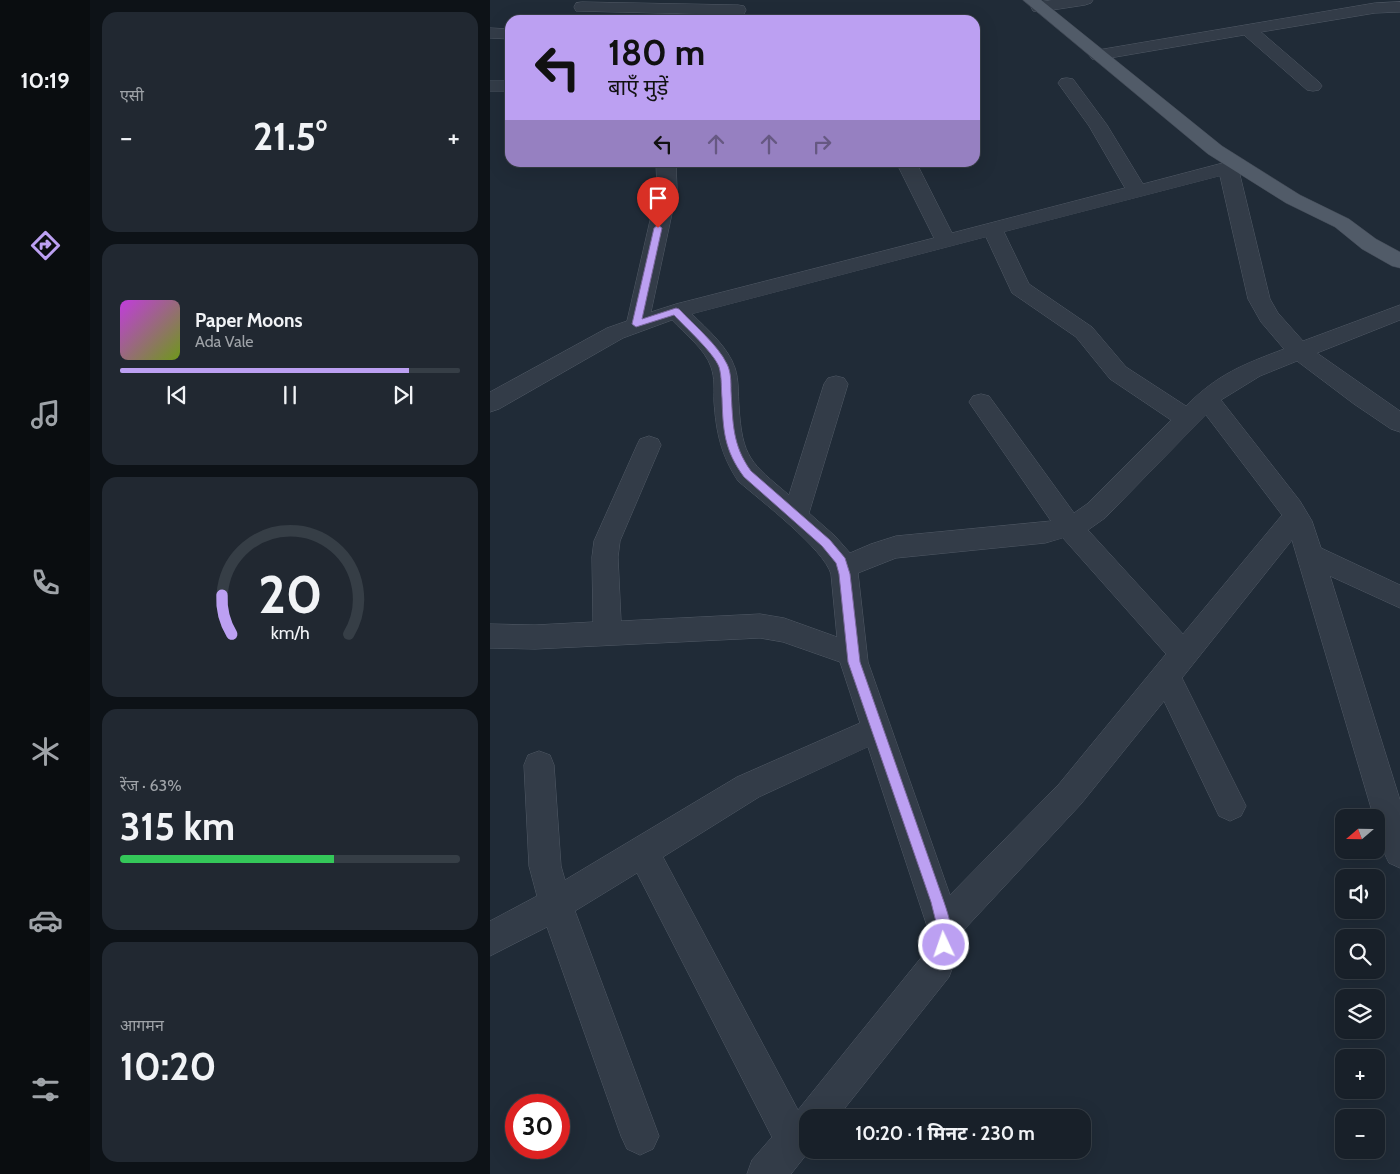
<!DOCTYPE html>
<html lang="hi">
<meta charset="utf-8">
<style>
body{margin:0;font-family:Cabin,"Noto Sans Devanagari",sans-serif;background:#212831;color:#f1f3f6;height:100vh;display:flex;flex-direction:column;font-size:19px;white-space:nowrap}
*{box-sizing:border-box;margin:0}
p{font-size:16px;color:#9fa3a8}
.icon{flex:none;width:28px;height:28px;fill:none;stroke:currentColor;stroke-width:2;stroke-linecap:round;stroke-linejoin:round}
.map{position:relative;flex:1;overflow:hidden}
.drawer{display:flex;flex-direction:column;gap:12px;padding:12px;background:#0d1217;width:400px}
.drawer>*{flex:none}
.hud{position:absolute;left:15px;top:15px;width:475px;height:152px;border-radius:15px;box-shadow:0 5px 20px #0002,0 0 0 1px #363e46;background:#bca0f2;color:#111;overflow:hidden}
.needle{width:32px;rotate:250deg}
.fabs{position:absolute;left:845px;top:809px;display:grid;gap:10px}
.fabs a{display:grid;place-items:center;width:50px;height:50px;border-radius:10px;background:#182029;box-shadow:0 5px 20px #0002,0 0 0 1px #363e46;font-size:25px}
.speed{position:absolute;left:15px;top:1094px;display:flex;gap:10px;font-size:25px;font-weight:700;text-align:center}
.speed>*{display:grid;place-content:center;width:65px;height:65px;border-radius:50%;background:#182029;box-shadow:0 5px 20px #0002,0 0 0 1px #363e46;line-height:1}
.speed .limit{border:8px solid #d22;background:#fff;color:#111}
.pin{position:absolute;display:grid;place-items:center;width:42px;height:42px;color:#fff;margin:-51px -21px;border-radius:50% 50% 50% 0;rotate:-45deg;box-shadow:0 0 5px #0007}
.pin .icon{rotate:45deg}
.me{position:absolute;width:55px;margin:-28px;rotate:357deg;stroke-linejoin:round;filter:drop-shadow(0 0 4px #0008)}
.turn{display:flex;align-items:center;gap:18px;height:105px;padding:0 20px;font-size:22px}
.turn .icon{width:65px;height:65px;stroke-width:2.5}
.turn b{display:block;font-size:35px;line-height:42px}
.lanes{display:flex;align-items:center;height:48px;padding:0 20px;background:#0003;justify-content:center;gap:25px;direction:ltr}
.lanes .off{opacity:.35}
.big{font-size:38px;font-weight:700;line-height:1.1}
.drawer .card{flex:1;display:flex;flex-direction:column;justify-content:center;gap:8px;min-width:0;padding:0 18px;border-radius:15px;background:#212831}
.drawer .dial{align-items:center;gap:0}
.dial svg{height:130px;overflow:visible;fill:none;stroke:#363e46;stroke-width:7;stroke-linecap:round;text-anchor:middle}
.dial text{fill:#f1f3f6;stroke:none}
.song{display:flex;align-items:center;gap:15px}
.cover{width:60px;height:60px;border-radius:8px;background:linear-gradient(135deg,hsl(290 70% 55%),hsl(80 70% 35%))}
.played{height:5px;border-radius:2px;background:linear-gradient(90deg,#bca0f2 85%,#363e46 85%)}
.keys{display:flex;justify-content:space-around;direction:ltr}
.heat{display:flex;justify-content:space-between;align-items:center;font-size:28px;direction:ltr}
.charge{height:8px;border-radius:4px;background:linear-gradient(90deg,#34c759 63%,#363e46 0)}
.trip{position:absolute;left:309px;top:1109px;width:292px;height:50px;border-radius:15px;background:#182029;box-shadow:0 5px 20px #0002,0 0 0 1px #363e46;font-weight:700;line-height:50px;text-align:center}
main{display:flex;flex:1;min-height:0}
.menu{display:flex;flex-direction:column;width:90px;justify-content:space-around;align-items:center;background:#0a0d10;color:#9fa3a8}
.menu .icon{width:35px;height:35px}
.menu .current{color:#bca0f2}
.menu b{font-size:22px;color:#f1f3f6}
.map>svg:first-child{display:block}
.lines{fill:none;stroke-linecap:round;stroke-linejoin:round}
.minor-casing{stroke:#515a66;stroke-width:1}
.major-casing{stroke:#3d4551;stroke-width:1}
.minor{fill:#333c48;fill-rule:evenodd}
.major{fill:#515b68;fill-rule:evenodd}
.route{fill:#bca0f2;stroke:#7a689d}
</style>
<main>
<nav class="menu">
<b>10:19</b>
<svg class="icon current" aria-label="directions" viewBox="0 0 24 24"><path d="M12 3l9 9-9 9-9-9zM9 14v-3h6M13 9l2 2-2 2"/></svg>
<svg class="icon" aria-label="music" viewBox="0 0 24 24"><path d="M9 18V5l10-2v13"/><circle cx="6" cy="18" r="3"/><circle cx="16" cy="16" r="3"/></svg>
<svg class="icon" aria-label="phone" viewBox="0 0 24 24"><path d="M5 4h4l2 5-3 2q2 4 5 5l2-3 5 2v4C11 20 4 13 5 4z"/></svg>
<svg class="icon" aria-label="climate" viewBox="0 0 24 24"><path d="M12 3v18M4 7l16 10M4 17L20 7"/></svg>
<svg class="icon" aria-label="car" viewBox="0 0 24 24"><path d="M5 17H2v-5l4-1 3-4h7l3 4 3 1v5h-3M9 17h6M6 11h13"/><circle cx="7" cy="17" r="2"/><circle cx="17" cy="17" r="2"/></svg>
<svg class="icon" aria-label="filters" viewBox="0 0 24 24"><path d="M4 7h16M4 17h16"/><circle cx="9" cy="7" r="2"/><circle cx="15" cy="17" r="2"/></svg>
</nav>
<section class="drawer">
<div class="card"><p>एसी</p>
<div class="heat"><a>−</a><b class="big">21.5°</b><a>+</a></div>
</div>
<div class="card">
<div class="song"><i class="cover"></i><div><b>Paper Moons</b><p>Ada Vale</p></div></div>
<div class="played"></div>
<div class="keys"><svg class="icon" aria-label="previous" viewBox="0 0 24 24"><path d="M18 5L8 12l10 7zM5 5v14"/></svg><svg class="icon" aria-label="pause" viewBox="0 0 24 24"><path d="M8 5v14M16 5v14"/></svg><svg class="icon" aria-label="next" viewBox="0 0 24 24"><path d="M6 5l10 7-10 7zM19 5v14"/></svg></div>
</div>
<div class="card dial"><svg viewBox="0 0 100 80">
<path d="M14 69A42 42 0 1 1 86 69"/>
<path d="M14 69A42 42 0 0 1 8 45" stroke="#bca0f2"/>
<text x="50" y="56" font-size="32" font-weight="700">20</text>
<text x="50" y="72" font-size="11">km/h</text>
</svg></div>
<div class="card"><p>रेंज · 63%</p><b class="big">315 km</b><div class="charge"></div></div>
<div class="card"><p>आगमन</p><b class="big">10:20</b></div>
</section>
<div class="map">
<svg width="910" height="1174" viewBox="0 0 910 1174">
<rect width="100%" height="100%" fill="#202b37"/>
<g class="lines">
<defs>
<path id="minor" d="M562,0h41l-2,3 -6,2 -46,7 -6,-1 -2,-4 2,-4z
M92,2l156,3 6,1 2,4 -2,4 -6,1 -162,-4 -2,-4 2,-4z
M910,2v10l-25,1 -114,19 58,50 3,4 -3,4 -6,1 -6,-1 -63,-55 -146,25 -6,-1 -3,-4 3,-4 6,-1 277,-47z
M0,28l20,1v10l-20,-1z
M577,78l6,1 34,46 36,59 95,-25 7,2 3,4 -3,4 -6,2 31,128 8,14 25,28 97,-36v15l-83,33 83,58v21l-9,-3 -37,-25 -57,-43 -37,15 -39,24 79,101 12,20 9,27 79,37v23l-70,-32 70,224v68l-11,-5c-7,-14 -13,-30 -13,-45h-2l-82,-278 -110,138 64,128 -5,10 -11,5 -11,-5 -55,-115 -83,103 -120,129v12l-12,32 -112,141h-29v32h2l-19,24h-44l5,-14 20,-23 -135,-264 -62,38 84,225 -6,13 -13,6 -13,-6 -6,-13 -74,-209 -57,29v-35l47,-25 -8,-30 -5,-101 4,-10 11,-4 11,4 4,10 7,101 4,14 172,-103 123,-54 -20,-61 -57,-20 -23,-4 -225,11 -45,-1v-24l45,1 58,-3 -1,-65 2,-16 43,-96 3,-6 9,-3 9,3 3,6 -41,96 -2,16 3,64 139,-7 24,4 53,19 -6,-63c-7,-25 -71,-74 -93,-93 -17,-26 -22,-49 -24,-80 0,-11 1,-23 -3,-34 -6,-18 -26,-33 -39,-47l-49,18 -124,71 -9,3v-20l117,-64 20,-7 30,-131 -1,-28h20l1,28 -26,122 25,-8 258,-66 -38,-76h20l36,71 173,-45 -36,-62 -31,-43 3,-4zM730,176l28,123 13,23 23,27c-42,16 -66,25 -98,57l-60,-39 -34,-40 -63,-43 -25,-52zM496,237l26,56 64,44 34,42 61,41 -84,84 -13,9 -85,-117 -8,-2 -8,2 -4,6 4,6 78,113 -155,15 -25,8 -21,9 -15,-17 -26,-23 39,-129 -4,-6 -8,-2 -8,2 -4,6 -35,111c-38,-32 -47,-37 -50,-89 -1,-12 0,-26 -4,-38 -7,-21 -27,-38 -43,-54zM716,415l76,100 -99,119 -95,-104 17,-12zM573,538l103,116 -107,130 -109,111 -82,-233 -10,-89 38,-15 149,-15zM378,747l59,179v19l-3,9 -126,156 -135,-253 96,-60z
M0,81h20v10h-20z"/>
<path id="major" d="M533,0h18l181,146 78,49 49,24 27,20 24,13v16l-8,-2 -30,-17 -27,-22 -49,-24 -78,-49z"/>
</defs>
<use href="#minor" class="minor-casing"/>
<use href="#major" class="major-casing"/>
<use href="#minor" class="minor"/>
<use href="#major" class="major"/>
</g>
<path class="route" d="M168,225l4,3 -20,91 34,-11 3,1c15,16 39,36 48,55 4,8 4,18 4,27 2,31 1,54 20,80l79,69 15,18 5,16 10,88 84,240c5,15 11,32 5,48l-5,2 -5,-2 -2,-5v-19l-6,-24 -83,-240 -9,-88 -3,-11 -14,-17 -78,-69c-20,-27 -21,-47 -22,-79 -1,-10 0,-21 -3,-31 -5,-14 -34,-40 -45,-52l-38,12 -4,-3 22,-96z"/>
</svg>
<div class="fabs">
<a><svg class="needle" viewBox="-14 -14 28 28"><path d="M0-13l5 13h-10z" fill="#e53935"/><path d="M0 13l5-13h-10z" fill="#9fa3a8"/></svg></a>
<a><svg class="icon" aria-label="sound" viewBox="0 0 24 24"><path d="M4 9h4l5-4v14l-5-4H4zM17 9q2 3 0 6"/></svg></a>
<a><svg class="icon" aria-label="search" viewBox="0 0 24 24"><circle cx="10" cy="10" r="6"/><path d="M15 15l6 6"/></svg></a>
<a><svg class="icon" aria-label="layers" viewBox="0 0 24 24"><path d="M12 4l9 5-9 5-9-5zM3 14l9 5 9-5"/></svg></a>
<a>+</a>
<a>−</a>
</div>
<div class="speed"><div class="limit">30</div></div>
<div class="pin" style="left:168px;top:228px;background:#d93025"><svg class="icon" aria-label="arrive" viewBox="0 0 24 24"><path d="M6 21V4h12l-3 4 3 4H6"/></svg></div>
<svg class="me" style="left:454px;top:945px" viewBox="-20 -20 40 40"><circle r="17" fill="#bca0f2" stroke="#fff" stroke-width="3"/><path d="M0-11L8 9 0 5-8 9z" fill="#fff"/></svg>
<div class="trip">10:20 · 1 मिनट · 230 m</div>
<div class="hud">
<div class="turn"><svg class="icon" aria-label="left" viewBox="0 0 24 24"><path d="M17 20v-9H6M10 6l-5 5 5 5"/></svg><div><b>180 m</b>बाएँ मुड़ें</div></div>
<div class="lanes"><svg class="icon" aria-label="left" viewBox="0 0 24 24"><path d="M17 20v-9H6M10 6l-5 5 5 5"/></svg><svg class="icon off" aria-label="ahead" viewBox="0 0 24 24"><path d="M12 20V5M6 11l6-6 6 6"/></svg><svg class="icon off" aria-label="ahead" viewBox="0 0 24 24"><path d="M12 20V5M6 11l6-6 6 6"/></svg><svg class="icon off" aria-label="right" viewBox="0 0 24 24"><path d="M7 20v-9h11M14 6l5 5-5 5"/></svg></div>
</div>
</div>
</main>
